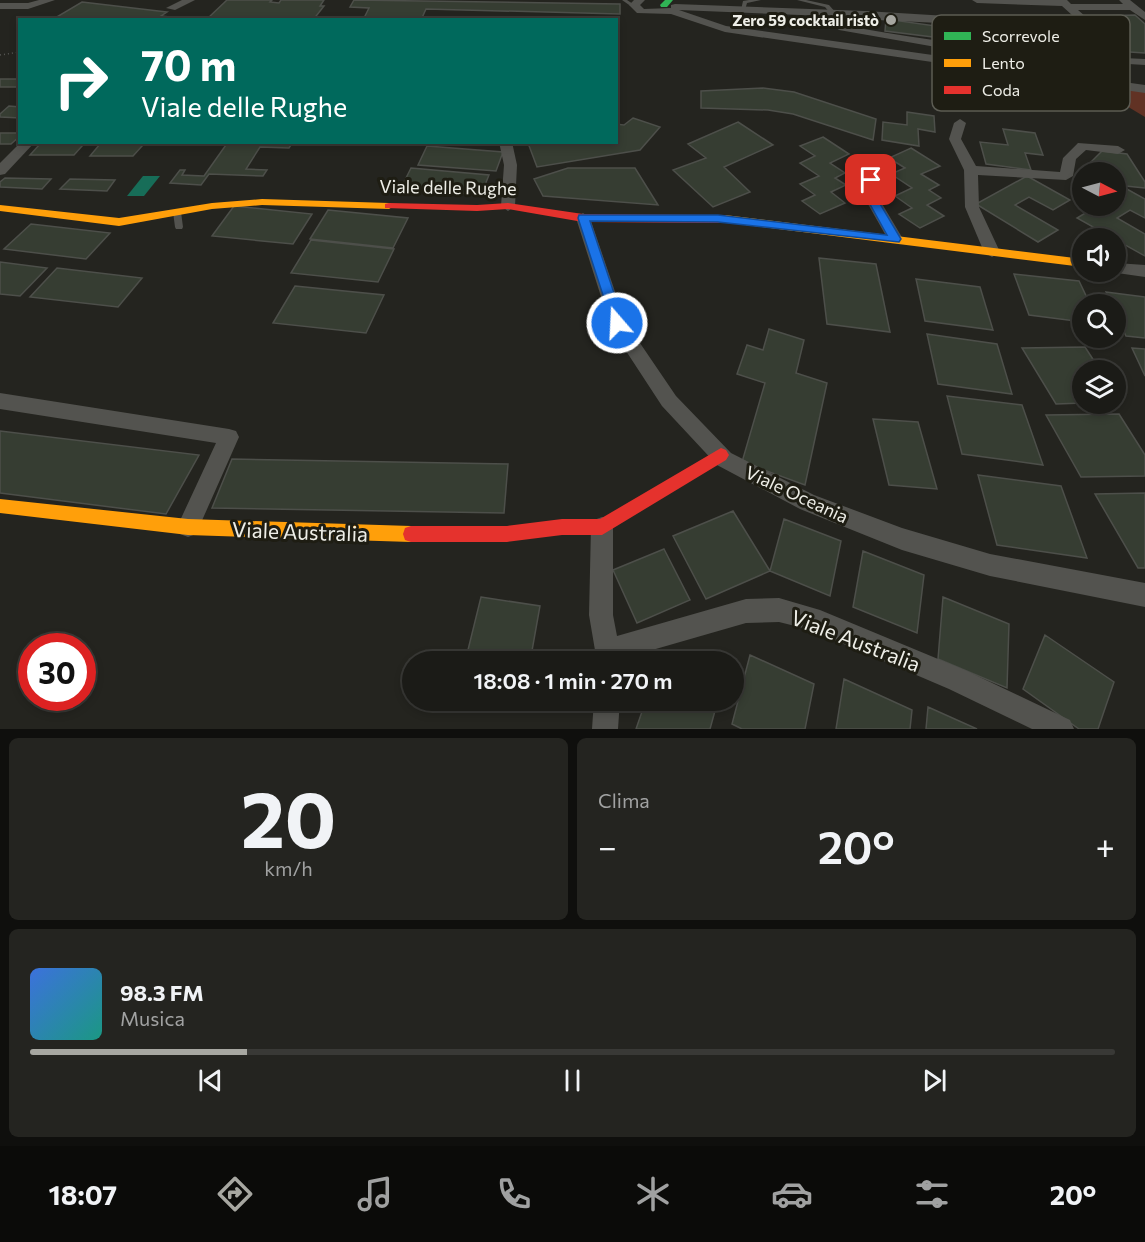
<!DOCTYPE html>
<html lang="it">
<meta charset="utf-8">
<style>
body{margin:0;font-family:Commissioner,sans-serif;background:#242420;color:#f1f3f6;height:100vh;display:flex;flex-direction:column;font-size:22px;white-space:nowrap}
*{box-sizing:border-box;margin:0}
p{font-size:20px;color:#a0a1a1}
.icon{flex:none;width:33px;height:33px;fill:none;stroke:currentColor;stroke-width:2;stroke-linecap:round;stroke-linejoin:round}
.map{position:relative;height:729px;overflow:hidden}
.details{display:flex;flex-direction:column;gap:9px;padding:9px;background:#0f0f0d;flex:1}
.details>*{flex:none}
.guide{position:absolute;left:18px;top:18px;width:600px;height:126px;border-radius:0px;box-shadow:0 3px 9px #0003,0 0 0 2px #393936;background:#00695c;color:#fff;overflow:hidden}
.needle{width:39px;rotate:96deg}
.tools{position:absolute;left:1072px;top:162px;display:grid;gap:12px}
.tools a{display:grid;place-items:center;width:54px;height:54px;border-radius:50%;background:#1b1b17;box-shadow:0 3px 9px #0003,0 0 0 2px #393936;font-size:30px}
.speed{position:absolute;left:18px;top:633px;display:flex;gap:12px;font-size:30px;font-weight:700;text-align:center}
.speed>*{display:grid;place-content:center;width:78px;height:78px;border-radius:50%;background:#1b1b17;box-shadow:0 3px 9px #0003,0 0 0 2px #393936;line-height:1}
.speed .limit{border:9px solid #d22;background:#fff;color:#111}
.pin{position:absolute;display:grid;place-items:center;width:51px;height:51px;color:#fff;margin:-26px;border-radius:12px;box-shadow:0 3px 9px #0006}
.me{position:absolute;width:66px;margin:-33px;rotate:341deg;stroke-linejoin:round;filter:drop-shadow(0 0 4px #0008)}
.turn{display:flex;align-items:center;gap:21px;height:126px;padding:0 24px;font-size:27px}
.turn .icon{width:78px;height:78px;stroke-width:2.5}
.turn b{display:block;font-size:42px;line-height:51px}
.big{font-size:45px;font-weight:600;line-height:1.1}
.details .card{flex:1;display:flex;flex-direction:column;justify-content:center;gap:9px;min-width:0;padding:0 21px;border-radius:9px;background:#242420}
.details .dial{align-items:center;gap:0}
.dial b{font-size:78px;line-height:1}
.song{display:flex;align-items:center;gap:18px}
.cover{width:72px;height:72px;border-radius:9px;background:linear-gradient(135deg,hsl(220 70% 55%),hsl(170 70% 35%))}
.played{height:6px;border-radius:3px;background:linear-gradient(90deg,#a7a7a1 20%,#393936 20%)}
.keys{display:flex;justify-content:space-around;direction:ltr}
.heat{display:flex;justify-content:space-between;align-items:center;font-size:33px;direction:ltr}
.details .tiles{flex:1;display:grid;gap:9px;grid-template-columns:1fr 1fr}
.card:last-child{grid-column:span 2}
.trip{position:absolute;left:402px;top:651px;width:342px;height:60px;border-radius:30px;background:#1b1b17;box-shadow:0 3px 9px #0003,0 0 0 2px #393936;font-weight:600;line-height:60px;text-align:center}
.tabs{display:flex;height:96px;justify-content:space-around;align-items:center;background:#0b0b09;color:#a0a1a1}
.tabs .icon{width:42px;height:42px}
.tabs .selected{color:#a7a7a1}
.tabs b{font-size:27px;color:#f1f3f6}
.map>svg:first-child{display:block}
.green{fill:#613224}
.water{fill:#176d58}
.building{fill:#363d32;stroke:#4d4f4a;stroke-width:1.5}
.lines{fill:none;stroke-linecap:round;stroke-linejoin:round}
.path{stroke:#565653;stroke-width:1.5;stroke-dasharray:1 3;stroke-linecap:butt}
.lane{fill:#53534f;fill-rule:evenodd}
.street{fill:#53534f;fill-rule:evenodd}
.fast{fill:#30b455;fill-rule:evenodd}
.slow{fill:#ff9f0a;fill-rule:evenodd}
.jam{fill:#e5322d;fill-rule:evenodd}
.route{fill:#1a73e8;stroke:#114b97;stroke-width:1.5}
.poi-dot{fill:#a7a7a1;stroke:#1e1d13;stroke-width:2}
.labels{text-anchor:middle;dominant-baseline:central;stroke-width:6;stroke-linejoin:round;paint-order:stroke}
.far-poi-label{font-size:15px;font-weight:bold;fill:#eeeee7;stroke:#1e1d13;text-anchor:end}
.street-label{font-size:18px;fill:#eeeee7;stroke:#1e1d13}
.near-street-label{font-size:21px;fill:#eeeee7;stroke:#1e1d13}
.key{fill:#1e1d13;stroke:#5c5c53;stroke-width:1.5}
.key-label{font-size:16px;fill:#eeeee7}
</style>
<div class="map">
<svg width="1145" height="729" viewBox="0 0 1145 729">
<rect width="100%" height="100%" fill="#24241f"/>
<path class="green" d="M1106,86l39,6v25l-25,-15z"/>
<path class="water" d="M143,176h17l-16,20h-17z"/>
<path class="building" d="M227,0h45l-2,2 9,1 2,-3h43l-4,6h4l-11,14 -106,-1z
M354,0l266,4v10l-194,-5 -5,11h-58l6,-12 -19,-1z
M82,2l85,10 -6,4 18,2h-124z
M1135,15l10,9v29l-172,-11 -88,-11 1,-12 85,12 150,8 -25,-23z
M0,79h20v5l-4,3h-16z
M763,88l31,4 82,27 -3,21 -80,-26 -25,-4 -67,-2v-17z
M9,106l11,1v11l-20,-1v-3z
M907,112l27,4 1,16 -17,-3 1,17 -37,-6 1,-18 24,3z
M633,118l27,9 -20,23 -103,17 -9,-24 88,-1v-18l8,1z
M738,122l35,23 -49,22 26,25 -37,15 -40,-37 33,-12 -18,-14z
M1003,129l32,4 8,22 -18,-2 6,17 -45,-6 -6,-22 28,3z
M0,133h20v3l-9,8h-11z
M823,137l26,17 -19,9 15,10 -10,5 11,7 -15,7 14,11 -25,11 -18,-13 13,-6 -15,-11 19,-8 -19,-13 15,-7 -15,-10z
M228,142h65l-4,6 -29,-1 -14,22 21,1 -4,6 -54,-2 -8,11 -31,-2 10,-13h5l-3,5 22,1z
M40,144l43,1 -9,10h-44z
M100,144l43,1 -10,11h-43z
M427,146l76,6 -7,19 -78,-6z
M911,148l29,18 -19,8 18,11 -10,5 12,8 -14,7 17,11 -24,12 -21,-14 13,-6 -17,-12 17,-8 -21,-14 14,-6 -16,-10z
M1102,151l25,3 18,28v6l-29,-3v-13h-33v4l-4,-2z
M411,168l78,7 -8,20 -80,-7z
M568,168h67l23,37 -115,-9 -9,-17z
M1027,176l43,24 -17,10 -24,-13 -14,8 43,25 -20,12 -62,-38z
M5,178l46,1 -9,10 -42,-2v-5z
M70,179l45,1 -8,11 -47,-2z
M1125,188l20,11v19l-15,-8 -13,8 28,16v22l-68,-38 20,-12h19v-12z
M234,206l78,8 -19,30 -81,-8z
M328,210l80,8 -15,30 -83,-9z
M31,224l79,9 -24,26 -82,-10z
M311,240l83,9 -16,33 -87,-9z
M819,258l57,6 14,68 -63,-8z
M0,262l47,6 -27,28 -20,-2z
M57,268l85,10 -24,29 -88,-10z
M1014,274l65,7 11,23h-7v18l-54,-7z
M916,279l64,8 13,43 -68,-9z
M295,286l89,9 -18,38 -93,-10z
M1106,292l39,5v41l-19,-2 -10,-22v-10h-5z
M769,329l35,11 -8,33 31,10 -22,102 -63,-23 23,-79 -28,-9 10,-29 16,5z
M927,334l70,10 15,50 -74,-10z
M1085,347l15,23h-17v33l-27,1 -34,-56z
M1132,348l13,1v27z
M947,396l75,9 21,60 -81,-11z
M1119,414l26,41v21l-64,1 -35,-62z
M873,419l45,3 19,67 -48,-4z
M0,431l199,24 -33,59 -166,-21z
M232,459l276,5 -4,49 -292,-5z
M978,475l83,11 26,72 -90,-13z
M1145,493v75h-7l-43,-74z
M733,511l37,60 -64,28 -33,-63z
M784,519l57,22 -11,55 -60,-25z
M664,549l26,51 -53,23 -24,-53z
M863,551l61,24 -7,58 -64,-26z
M481,597l59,9 -10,56h-65z
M943,597l66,27 -2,64 -69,-29z
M1045,635l69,47 -16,47h-19l-56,-40z
M750,655l64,29 -9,45h-63l-10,-5z
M844,679l68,31 -2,19h-74z
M646,700h72l-8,29h-74z
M928,707l49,22h-51z"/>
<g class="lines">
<path class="path" d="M0,55l20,-3"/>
<path class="lane" d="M622,0h5l9,6 -4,1z
M749,0h12l-14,3 -2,7h-4l2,-9z
M797,0h9l23,5 7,8 -5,1 -6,-7z
M174,210h6l1,2 2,15 -1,2h-6l-1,-2 -2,-15z"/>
<path class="street" d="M39,0h16l-27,9h-28v-6h28z
M182,0h13l-20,10 -9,-2z
M634,0h11l-5,5 4,4 27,-1v-3l4,-1 190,7 217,13 -20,-18 -85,-3 -5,-3h95l4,4h52l-4,-4h11l15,12v8l-15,-10h-52l30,26v4l-4,1 -32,-2 -5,-3 5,-3 21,1 -4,-4 -254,-12 7,7c101,19 201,30 303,34v6l-115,-7 -77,-8 -114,-20 -14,-12 1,-2 -147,-6 47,16 419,59v8l-420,-61 -54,-18 -34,-1 -8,-8z
M960,119l6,4 -5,16 15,27 84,6 3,-14 15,-15 40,3 7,4 -7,4 -32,-4 -10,9 -3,17 -7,4 -88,-5 1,32 21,45 -8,5 -8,-5 -19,-45 -1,-37 -15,-31 5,-16z
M21,142h14l-30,32 -5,1v-12z
M499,142h13l5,23 -2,41 -7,5 -7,-5 3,-41z
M871,158l7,4v35l25,42 -3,4h-10l-26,-46v-35z
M583,213l7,5 35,103 51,75 55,57 83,42 88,33 88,26 155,29v24l-155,-31 -88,-26 -102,-41 -83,-44 -55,-59 -51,-78 -35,-110z
M1116,263l29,2v12l-35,-5h6z
M0,393l229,36 7,2 3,6 -43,97 -8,3 -8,-3 -3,-7 39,-84 -216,-34z
M602,517l8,3 3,7v88l4,21 129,-37 33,-1 41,12 147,61 103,49 4,9h-42l-83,-40 -138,-59 -32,-8 -33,1 -125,36v3h-24l-8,-47 2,-88 3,-7z
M594,700h26l-2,29h-26z"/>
<path class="fast" d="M665,0h8l-6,7h-6l-1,-2z"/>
<path class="slow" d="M262,199l127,4 5,3 -5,3 -127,-4 -50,4 -93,17 -119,-15v-6l119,13 93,-15z
M725,215l358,44v8l-362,-45 -2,-3z
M0,499l188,20 223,7 6,2 2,6 -2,6 -6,2 -223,-7 -188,-22z"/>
<path class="jam" d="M389,203l88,2 31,-2 75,11 142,1 6,4 -6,4 -142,-1 -75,-13 -31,2 -92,-3v-4z
M721,448l5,2 3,5 -3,5 -124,75h-40l-55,7h-96l-6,-2 -2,-6 2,-6 6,-2h96l55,-7h38z"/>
</g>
<path class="route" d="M871,176l5,4v17l25,42 -2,3 -181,-20 -128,-1 34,102 -7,5 -4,-2 -35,-108 1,-3h139l169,20 -21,-38v-17z"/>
<circle class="poi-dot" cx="891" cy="20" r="6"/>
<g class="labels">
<g class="far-poi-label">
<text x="879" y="20">Zero 59 cocktail ristò</text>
</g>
<g class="street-label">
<text transform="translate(448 187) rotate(1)">Viale delle Rughe</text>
<text transform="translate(797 494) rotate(25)">Viale Oceania</text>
</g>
<g class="near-street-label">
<text transform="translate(300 531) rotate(2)">Viale Australia</text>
<text transform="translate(856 640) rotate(21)">Viale Australia</text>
</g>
</g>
<rect x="932" y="15" width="198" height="96" rx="9" class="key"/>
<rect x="944" y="32" width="27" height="8" fill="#30b455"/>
<rect x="944" y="59" width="27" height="8" fill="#ff9f0a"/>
<rect x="944" y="86" width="27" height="8" fill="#e5322d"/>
<g class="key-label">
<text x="982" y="42">Scorrevole</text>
<text x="982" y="69">Lento</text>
<text x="982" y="96">Coda</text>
</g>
</svg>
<div class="tools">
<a><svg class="needle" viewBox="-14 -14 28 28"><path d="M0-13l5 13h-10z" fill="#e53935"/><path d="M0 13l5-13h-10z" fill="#a0a1a1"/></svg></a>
<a><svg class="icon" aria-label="sound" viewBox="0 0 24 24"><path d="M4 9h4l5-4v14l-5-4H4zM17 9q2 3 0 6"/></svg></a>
<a><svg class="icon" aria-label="search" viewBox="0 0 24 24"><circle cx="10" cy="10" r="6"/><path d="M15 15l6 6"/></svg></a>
<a><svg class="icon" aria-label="layers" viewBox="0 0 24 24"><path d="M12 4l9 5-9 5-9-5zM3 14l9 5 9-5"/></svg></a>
</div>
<div class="speed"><div class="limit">30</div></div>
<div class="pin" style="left:871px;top:180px;background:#d93025"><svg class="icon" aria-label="arrive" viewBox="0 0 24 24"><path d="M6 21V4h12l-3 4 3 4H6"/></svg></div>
<svg class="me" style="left:617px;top:323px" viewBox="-20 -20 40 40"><circle r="17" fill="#1a73e8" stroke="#fff" stroke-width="3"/><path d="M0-11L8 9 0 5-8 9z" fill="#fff"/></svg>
<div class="trip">18:08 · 1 min · 270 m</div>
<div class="guide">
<div class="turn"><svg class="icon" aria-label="right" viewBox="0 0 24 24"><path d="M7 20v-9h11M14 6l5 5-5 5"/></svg><div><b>70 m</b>Viale delle Rughe</div></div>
</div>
</div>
<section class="details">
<div class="tiles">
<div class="card dial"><b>20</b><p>km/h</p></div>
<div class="card"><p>Clima</p>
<div class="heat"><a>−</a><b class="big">20°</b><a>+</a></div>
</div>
<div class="card">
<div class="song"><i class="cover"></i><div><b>98.3 FM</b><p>Musica</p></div></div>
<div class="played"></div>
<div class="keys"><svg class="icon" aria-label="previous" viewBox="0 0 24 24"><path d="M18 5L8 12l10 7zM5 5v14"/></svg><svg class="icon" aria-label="pause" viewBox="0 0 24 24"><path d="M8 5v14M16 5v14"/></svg><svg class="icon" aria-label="next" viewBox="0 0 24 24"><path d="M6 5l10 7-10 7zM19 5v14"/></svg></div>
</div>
</div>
</section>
<nav class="tabs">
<b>18:07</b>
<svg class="icon selected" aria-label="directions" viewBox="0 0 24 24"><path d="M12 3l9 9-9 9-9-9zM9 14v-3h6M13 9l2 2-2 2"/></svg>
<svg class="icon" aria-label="music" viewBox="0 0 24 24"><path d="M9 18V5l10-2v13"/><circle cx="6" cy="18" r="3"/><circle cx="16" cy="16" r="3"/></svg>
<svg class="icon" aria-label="phone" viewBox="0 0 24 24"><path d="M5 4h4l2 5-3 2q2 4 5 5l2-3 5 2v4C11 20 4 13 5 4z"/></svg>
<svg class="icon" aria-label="climate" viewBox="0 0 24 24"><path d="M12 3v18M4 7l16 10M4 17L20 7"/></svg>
<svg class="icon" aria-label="car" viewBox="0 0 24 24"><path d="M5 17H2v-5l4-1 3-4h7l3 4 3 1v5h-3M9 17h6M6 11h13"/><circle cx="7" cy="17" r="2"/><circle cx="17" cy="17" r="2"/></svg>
<svg class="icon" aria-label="filters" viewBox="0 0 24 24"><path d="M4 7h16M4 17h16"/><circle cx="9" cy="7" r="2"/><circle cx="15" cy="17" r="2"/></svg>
<b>20°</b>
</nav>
